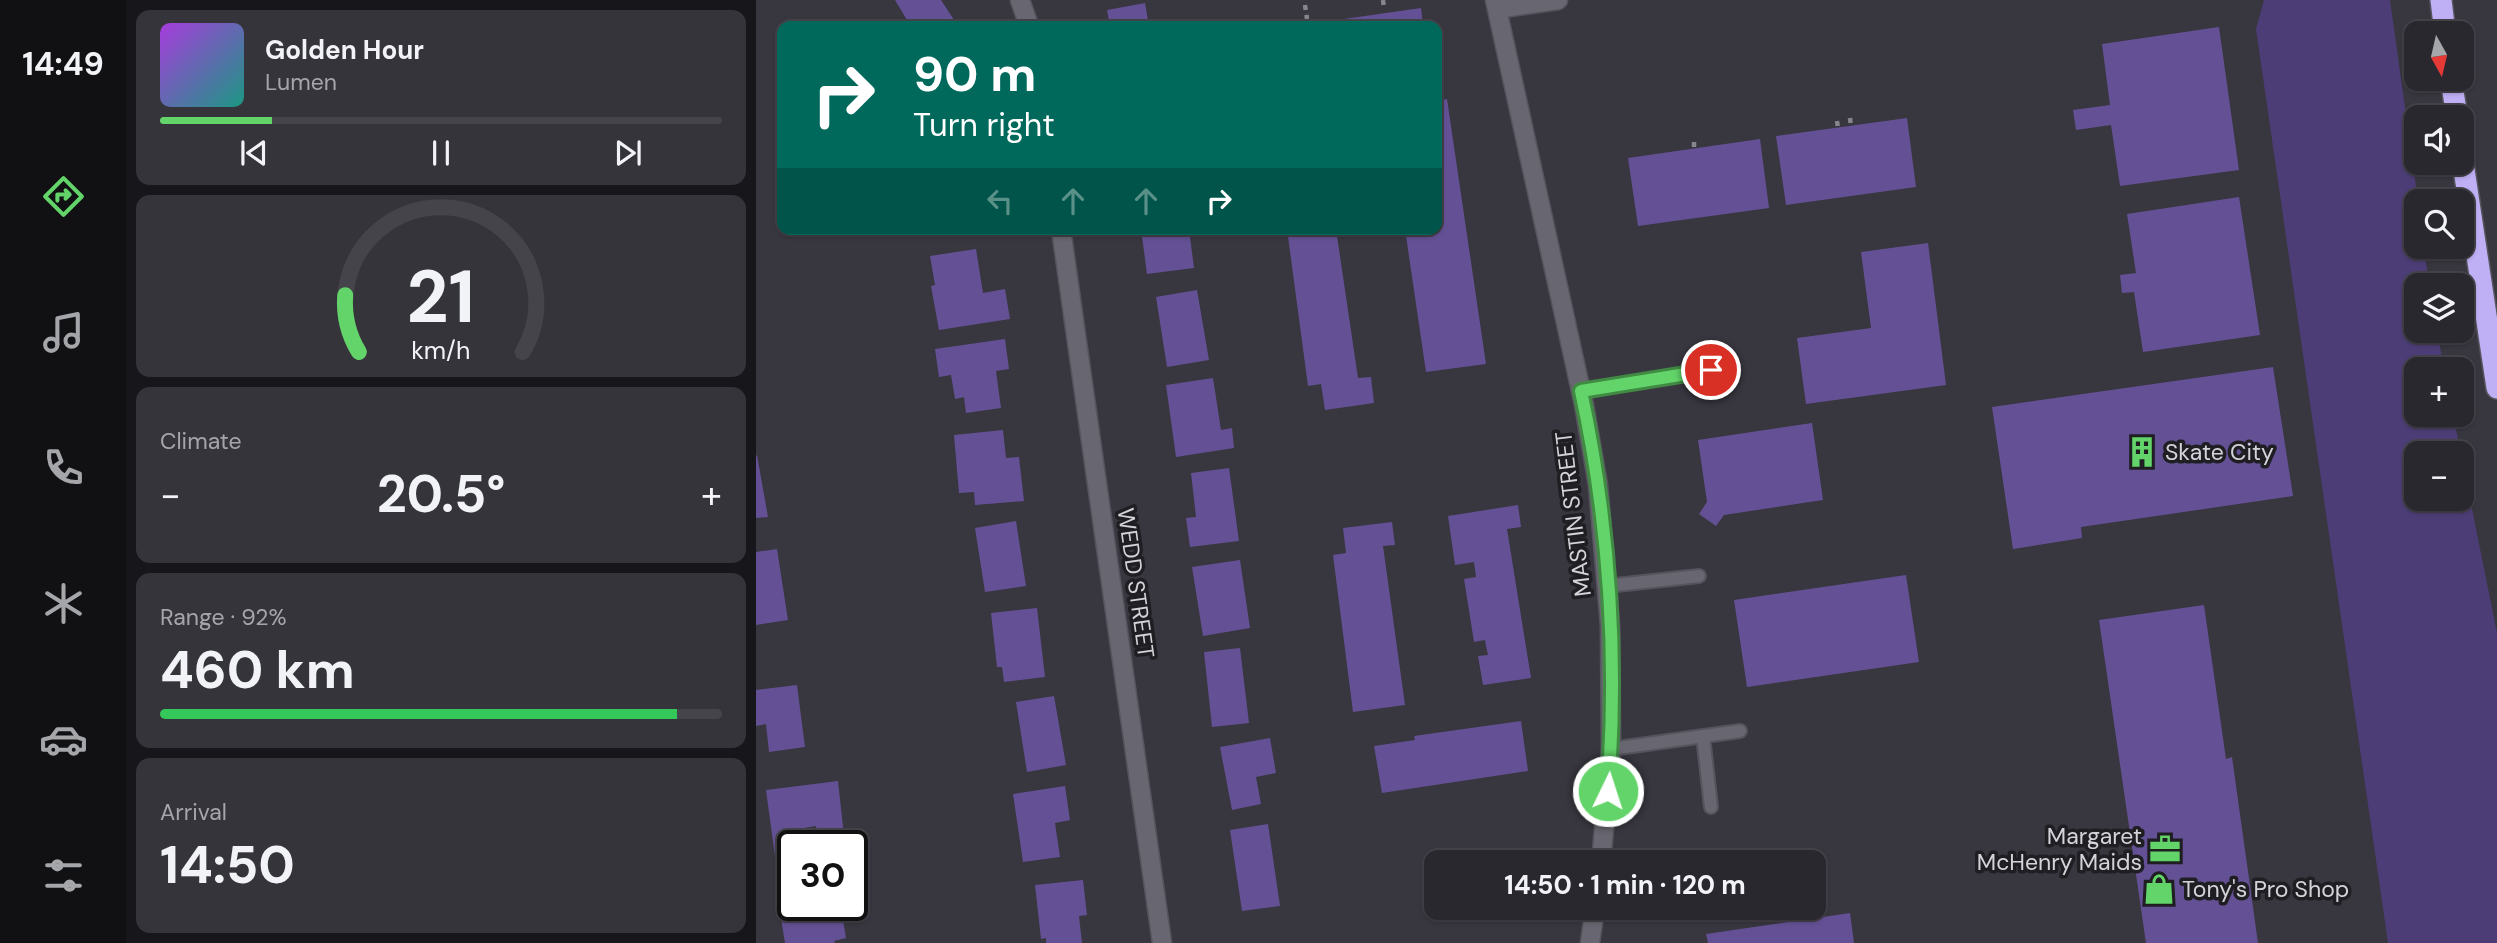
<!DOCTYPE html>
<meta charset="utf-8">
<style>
body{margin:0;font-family:"DM Sans",sans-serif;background:#36343b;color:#f1f3f6;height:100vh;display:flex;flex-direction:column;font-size:26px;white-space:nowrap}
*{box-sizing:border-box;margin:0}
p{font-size:23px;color:#a5a6aa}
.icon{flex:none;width:38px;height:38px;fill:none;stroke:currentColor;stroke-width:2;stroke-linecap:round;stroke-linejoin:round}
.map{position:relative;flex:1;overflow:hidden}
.drawer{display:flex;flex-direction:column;gap:10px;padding:10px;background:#17161a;width:630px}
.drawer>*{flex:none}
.guide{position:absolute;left:21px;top:21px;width:665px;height:214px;border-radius:14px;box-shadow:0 2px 5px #0004,0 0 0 2px #46444b;background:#00695c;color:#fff;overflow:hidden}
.needle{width:46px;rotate:172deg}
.fabs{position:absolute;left:1648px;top:21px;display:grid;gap:14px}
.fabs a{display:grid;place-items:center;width:70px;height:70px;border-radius:14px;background:#2a282f;box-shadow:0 2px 5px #0004,0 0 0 2px #46444b;font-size:35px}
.speed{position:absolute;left:21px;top:830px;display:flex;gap:14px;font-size:35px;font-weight:700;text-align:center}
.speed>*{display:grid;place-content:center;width:91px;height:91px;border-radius:50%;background:#2a282f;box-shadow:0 2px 5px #0004,0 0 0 2px #46444b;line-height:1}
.speed .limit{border:4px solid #111;border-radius:10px;background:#fff;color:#111}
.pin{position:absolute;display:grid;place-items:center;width:60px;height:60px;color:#fff;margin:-30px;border:4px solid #fff;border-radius:50%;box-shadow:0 2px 7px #0007}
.me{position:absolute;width:77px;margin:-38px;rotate:4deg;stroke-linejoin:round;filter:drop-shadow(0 0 5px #0008)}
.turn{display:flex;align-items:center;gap:24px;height:147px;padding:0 21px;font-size:32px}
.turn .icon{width:91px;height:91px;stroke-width:2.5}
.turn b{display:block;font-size:49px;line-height:60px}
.lanes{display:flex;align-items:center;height:66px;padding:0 21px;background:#0003;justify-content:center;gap:35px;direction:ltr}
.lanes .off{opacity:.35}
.big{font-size:52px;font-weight:700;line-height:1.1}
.drawer .tile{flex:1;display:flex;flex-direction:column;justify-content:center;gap:10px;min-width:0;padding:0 24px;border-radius:14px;background:#36343b}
.drawer .dial{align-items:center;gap:0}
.dial svg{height:182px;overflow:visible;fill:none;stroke:#46444b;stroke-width:7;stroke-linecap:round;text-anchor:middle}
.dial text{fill:#f1f3f6;stroke:none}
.song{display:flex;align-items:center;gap:21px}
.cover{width:84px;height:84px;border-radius:10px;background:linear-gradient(135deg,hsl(280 70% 55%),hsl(170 70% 35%))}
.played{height:7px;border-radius:4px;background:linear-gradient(90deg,#62d469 20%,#46444b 20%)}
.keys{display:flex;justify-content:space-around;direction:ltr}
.heat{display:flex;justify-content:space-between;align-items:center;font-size:38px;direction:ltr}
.charge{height:10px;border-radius:5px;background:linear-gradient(90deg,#34c759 92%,#46444b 0)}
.trip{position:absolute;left:668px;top:850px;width:402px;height:70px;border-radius:14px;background:#2a282f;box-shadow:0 2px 5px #0004,0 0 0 2px #46444b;font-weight:700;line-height:70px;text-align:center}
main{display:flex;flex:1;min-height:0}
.menu{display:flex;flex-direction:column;width:126px;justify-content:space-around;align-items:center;background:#111013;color:#a5a6aa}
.menu .icon{width:49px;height:49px}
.menu .active{color:#62d469}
.menu b{font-size:32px;color:#f1f3f6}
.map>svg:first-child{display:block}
.green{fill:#4d3d76}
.building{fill:#645195}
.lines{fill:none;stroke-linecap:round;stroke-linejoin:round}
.lane-casing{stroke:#55545c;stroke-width:16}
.street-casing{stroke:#55545c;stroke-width:21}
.highway-casing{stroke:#55545c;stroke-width:24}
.path{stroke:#87868d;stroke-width:4.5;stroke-dasharray:5 5;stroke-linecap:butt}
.lane{stroke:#686670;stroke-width:12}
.street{stroke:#686670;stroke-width:18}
.highway{stroke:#bfaff5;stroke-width:21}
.route-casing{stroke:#408a44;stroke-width:18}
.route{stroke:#62d469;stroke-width:12}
.labels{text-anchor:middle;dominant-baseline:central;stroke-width:7;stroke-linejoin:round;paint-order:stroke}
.poi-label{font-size:23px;fill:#d4d3d9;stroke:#1f1e23;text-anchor:start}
.street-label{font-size:23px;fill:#d4d3d9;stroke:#1f1e23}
</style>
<main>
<nav class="menu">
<b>14:49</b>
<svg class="icon active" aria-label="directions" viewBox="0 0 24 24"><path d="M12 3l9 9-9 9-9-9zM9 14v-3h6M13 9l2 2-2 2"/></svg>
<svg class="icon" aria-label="music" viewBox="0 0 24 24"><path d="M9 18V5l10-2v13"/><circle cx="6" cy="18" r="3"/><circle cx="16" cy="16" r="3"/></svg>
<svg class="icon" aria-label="phone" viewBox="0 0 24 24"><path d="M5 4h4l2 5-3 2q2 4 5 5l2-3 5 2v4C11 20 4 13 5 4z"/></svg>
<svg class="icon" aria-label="climate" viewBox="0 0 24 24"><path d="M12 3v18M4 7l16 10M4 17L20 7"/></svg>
<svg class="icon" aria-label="car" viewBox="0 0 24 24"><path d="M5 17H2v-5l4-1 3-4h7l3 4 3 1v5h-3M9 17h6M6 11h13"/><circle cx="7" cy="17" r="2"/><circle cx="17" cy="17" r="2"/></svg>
<svg class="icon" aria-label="filters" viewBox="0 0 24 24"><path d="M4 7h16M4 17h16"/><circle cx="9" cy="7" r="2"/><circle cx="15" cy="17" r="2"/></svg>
</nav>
<section class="drawer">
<div class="tile">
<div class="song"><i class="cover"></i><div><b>Golden Hour</b><p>Lumen</p></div></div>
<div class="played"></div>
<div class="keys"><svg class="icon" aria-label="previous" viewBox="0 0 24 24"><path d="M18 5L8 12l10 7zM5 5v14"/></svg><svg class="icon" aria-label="pause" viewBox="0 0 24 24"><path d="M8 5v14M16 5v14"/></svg><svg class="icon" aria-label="next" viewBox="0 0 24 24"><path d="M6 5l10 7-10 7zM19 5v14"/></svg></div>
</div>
<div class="tile dial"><svg viewBox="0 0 100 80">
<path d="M14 69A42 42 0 1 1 86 69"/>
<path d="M14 69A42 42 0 0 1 8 44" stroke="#62d469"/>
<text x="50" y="56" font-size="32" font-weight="700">21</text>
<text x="50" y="72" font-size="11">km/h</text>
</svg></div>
<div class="tile"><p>Climate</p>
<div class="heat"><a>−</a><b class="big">20.5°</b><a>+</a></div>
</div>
<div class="tile"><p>Range · 92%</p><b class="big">460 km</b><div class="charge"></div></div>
<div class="tile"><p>Arrival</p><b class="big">14:50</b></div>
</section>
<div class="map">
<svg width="1741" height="943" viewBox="0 0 1741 943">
<rect width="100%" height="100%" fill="#38363f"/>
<path class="green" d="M1508,0h126l28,201 -1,46h7l5,38h-12v46h20l7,38h-27v46h36l8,38h-44v46h45v-40l35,174v310h-109l-132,-914z"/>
<path class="building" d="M139,0h46l17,26h-57l-1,-2 7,-4z
M389,3l4,23h-39l-3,-16z
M665,8l2,18h-121v-1z
M1463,27l20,143 -119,16 -9,-61 -35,5 -3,-20 37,-5 -8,-61z
M691,99l39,265 -60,8 -21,-143h32v-128z
M1151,118l9,69 -130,18 -10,-69z
M1004,139l9,69 -131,18 -10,-68z
M1483,197l21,138 -117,17 -9,-60 -12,1 -2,-18 16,-2 -9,-59z
M194,229h25v2l-24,4z
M385,229h48l5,39 -47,6z
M531,229h49l22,149 13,-1 3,26 -49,7 -4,-26 -13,2z
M1172,243l18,142 -140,19 -9,-66 74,-10 -10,-76z
M220,249l7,44 22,-4 5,30 -71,11 -8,-44 4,-1 -5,-29z
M441,290l12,70 -42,7 -11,-70z
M249,339l4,30 -13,2 5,37 -35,5 -2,-16 -9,2 -4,-24 -12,2 -4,-28z
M1517,367l20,129 -212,31 1,11 -69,11 -21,-142z
M457,378l8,52 11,-2 2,20 -58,9 -10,-72z
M1056,423l11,77 -99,15 -8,11 -17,-12 8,-12 -9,-62z
M247,430l3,28 13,-1 5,44 -49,4 -1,-13 -15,1 -5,-58z
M1,455l11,62 -12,1v-62z
M473,468l10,73 -49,6 -4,-29 10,-1 -5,-44z
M762,505l3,22 -14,2 24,149 -48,7 -5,-29 10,-1 -2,-9 -1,-6 -11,2 -10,-63 12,-2 -2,-15 -19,3 -7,-49z
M260,521l10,65 -41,6 -10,-64z
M636,522l3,23 -12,1 22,159 -52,7 -20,-157 13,-2 -3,-25z
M21,549l11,71 -32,5v-73z
M484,560l10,68 -47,8 -11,-69z
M1150,575l13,87 -172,25 -13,-87z
M1448,605l22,154 6,-2 26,186h-112l-47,-323z
M281,608l8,69 -41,5 -2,-15h-5l-6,-54z
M484,648l9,75 -37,4 -8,-75z
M41,685l8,62 -36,5 -3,-28 -10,2v-36z
M298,696l12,69 -39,7 -11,-70z
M765,721l7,50 -146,22 -8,-47 41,-6 -1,-4z
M514,738l6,35 -20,4 5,27 -29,6 -12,-63z
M82,781l7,64h-27l-2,-19 -12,2 2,17h-13v17l-17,2 -10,-74z
M309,786l5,34 -15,3 5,34 -37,5 -10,-68z
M512,824l12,82 -38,5 -12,-81z
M327,880l4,35 -8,1 3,27h-36v-5l-5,1 -6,-54z
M37,891v14h36l1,4 11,-1 5,30 -12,3 1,2h-50l-8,-50z
M1094,913l4,30h-146l-2,-9z"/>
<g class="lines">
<defs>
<path id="lane" d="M825,391l130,-21
M851,586l92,-10
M947,736l8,71
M855,749l129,-18"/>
<path id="street" d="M264,0l9,26
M739,0l89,405 14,80 12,140 1,124 -10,114
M741,9l61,-9
M305,229l101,714
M834,943l5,-35"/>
<path id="highway" d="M1685,0l4,33
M1695,79l6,38
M1706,156l35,232"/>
</defs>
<use href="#lane" class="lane-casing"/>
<use href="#street" class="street-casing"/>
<use href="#highway" class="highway-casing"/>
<path class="path" d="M627,0l1,8
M549,5l2,14
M1094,118l1,8
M1081,121l1,7
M938,142v6"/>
<use href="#lane" class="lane"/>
<use href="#street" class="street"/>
<use href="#highway" class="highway"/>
</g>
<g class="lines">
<defs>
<path id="route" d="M852,791c10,-133 1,-270 -27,-400l130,-21"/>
</defs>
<use href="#route" class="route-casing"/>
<use href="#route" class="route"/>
</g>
<defs>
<symbol id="building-bare" viewBox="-9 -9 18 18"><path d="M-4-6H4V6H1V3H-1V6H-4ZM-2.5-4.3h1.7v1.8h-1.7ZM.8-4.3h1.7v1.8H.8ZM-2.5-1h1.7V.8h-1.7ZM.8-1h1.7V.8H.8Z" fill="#62d469" stroke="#1f1e23" stroke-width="2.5" paint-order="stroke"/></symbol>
<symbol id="office-bare" viewBox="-9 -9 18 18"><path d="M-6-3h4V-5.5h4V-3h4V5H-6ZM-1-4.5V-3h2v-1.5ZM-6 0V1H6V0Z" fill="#62d469" stroke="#1f1e23" stroke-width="2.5" paint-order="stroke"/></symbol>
<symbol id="shop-bare" viewBox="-9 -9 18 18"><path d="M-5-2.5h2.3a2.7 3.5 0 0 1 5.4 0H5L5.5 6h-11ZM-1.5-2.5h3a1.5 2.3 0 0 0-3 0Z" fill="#62d469" stroke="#1f1e23" stroke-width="2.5" paint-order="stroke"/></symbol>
</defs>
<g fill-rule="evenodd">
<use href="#building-bare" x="1364" y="430" width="44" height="44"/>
<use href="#office-bare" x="1387" y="827" width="44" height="44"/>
<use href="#shop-bare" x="1381" y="867" width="44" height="44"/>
</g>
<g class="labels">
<g class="poi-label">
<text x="1409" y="452">Skate City</text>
<text x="1386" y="836" text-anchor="end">Margaret<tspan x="1386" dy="26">McHenry Maids</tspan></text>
<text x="1426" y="889">Tony's Pro Shop</text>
</g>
<g class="street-label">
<text transform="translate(817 514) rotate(-97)">MASTIN STREET</text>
<text transform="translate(380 583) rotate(82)">WEDD STREET</text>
</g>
</g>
</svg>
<div class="fabs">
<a><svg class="needle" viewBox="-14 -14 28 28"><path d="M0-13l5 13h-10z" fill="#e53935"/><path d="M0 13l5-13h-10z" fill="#a5a6aa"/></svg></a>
<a><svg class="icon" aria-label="sound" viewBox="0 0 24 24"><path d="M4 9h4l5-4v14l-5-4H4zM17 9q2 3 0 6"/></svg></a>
<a><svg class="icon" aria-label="search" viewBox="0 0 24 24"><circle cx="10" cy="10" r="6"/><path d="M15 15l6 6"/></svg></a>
<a><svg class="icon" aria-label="layers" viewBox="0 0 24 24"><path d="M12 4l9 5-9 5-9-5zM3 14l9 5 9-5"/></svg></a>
<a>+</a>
<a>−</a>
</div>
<div class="speed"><div class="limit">30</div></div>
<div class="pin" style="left:955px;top:370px;background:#d93025"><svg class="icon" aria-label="arrive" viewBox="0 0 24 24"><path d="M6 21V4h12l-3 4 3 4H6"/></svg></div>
<svg class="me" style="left:852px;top:791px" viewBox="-20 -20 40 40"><circle r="17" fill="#62d469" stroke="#fff" stroke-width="3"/><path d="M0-11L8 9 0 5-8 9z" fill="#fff"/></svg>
<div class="trip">14:50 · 1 min · 120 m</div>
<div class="guide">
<div class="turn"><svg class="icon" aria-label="right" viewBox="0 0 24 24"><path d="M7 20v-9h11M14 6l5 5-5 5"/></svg><div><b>90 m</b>Turn right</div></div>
<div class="lanes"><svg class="icon off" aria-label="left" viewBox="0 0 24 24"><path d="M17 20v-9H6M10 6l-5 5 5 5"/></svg><svg class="icon off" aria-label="ahead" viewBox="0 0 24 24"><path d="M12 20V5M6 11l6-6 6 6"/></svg><svg class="icon off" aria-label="ahead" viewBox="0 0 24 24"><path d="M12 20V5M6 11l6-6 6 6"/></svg><svg class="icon" aria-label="right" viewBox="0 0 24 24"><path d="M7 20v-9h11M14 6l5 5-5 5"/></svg></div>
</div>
</div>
</main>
